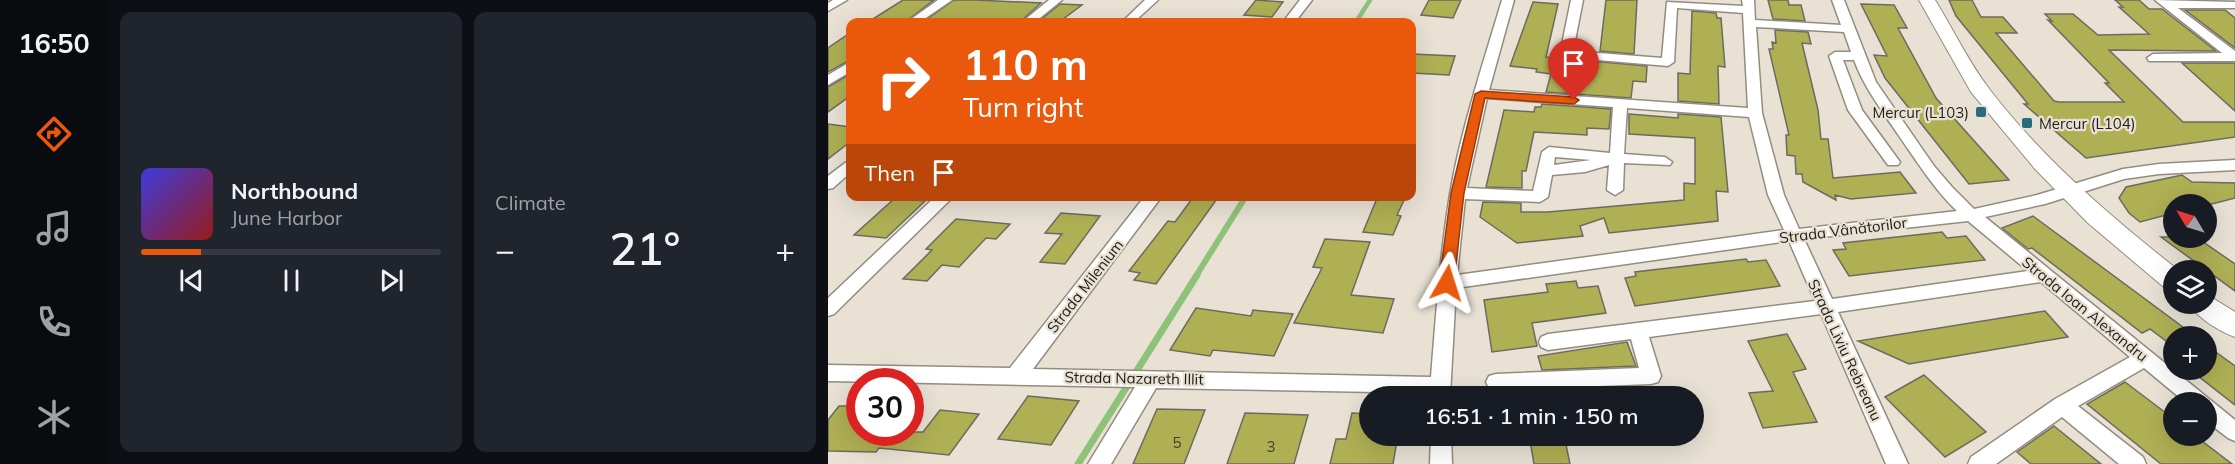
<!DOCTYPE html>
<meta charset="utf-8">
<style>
body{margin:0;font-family:Mulish,sans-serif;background:#20242c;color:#f1f3f6;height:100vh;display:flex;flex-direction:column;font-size:22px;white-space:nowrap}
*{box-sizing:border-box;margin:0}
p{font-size:20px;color:#9ea1a6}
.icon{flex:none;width:33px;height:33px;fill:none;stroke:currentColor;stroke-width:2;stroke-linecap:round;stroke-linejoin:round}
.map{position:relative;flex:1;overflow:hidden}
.sheet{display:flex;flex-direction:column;gap:12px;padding:12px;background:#0d0f14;width:720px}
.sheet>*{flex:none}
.banner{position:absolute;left:18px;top:18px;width:570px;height:183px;border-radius:12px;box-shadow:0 6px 24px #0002;background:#ea580c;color:#fff;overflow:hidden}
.needle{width:39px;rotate:308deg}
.fabs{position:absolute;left:1335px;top:194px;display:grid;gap:12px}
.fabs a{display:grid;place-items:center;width:54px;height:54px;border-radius:50%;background:#171b24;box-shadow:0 6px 24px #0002;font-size:30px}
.speed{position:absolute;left:18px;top:368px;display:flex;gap:12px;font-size:30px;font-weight:700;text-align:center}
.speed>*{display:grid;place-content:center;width:78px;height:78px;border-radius:50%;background:#171b24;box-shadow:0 6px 24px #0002;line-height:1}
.speed .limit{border:9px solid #d22;background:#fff;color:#111}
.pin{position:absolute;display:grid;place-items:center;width:51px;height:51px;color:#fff;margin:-62px -26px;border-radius:50% 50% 50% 0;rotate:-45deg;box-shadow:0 0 6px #0007}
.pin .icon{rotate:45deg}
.me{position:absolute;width:66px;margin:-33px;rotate:6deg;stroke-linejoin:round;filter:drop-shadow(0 0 4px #0008)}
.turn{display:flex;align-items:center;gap:21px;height:126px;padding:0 18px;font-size:27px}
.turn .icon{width:78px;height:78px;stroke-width:2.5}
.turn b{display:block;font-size:42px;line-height:51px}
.then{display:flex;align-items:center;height:57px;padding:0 18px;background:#0003;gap:12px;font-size:22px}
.big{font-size:45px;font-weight:600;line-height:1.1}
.sheet .tile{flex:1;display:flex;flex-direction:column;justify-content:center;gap:9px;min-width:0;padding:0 21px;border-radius:12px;background:#20242c}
.song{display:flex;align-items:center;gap:18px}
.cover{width:72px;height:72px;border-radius:9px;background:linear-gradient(135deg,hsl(240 70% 55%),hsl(0 70% 35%))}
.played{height:6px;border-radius:3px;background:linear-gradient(90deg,#ea580c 20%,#363941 20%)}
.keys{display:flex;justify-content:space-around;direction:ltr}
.heat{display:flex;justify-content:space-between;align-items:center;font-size:33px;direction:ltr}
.sheet .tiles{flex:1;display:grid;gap:12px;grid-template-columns:repeat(2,1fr)}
.trip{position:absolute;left:531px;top:386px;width:345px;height:60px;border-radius:30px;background:#171b24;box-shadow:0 6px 24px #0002;font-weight:600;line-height:60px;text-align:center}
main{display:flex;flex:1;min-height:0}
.tab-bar{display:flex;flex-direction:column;width:108px;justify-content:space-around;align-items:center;background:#090b0e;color:#9ea1a6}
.tab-bar .icon{width:42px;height:42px}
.tab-bar .current{color:#ea580c}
.tab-bar b{font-size:27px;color:#f1f3f6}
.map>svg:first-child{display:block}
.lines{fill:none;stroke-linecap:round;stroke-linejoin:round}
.stream-far2{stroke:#8ec278;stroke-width:4.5}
.stream-far1{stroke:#8ec278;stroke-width:6}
.stream{stroke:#8ec278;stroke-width:7}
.building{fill:#afaf54;stroke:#6b6c5f;stroke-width:1.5}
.minor-casing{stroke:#938c81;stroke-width:3}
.secondary-casing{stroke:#938c81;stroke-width:2}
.minor{fill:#fff;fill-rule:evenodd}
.secondary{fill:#fff;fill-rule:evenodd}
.route{fill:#ea580c;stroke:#983908;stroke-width:1.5}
.poi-dot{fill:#2a6b7f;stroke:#e8e1d4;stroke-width:2}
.labels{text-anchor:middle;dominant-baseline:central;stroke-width:4.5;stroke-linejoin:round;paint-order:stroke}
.poi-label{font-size:15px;fill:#201d19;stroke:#e8e1d4;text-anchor:end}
.street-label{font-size:15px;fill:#201d19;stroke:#e8e1d4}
.near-number-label{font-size:15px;fill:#444228}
</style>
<main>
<nav class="tab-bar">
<b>16:50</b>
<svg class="icon current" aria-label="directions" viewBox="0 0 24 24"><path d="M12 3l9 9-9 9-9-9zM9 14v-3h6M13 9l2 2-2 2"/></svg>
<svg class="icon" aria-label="music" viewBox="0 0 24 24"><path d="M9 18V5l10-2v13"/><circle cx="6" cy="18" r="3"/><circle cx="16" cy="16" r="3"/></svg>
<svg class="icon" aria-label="phone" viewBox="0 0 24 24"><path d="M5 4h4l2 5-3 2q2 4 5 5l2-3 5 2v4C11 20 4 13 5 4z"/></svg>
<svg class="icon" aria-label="climate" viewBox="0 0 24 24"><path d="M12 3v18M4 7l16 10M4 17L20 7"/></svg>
</nav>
<section class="sheet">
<div class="tiles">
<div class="tile">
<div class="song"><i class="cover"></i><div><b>Northbound</b><p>June Harbor</p></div></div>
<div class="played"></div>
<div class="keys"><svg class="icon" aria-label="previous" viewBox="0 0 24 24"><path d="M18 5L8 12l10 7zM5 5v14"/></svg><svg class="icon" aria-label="pause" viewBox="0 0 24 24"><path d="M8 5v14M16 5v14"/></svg><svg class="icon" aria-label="next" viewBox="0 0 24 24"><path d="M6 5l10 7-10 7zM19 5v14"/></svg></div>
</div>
<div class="tile"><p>Climate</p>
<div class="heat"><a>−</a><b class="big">21°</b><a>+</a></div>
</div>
</div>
</section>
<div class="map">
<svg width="1407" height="464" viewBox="0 0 1407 464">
<rect width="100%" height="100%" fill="#e8e1d4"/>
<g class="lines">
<path class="stream-far2" d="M528,22l14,-22"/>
<path class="stream-far1" d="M368,276l50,-80"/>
<path class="stream" d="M250,464l119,-189"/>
</g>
<path class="building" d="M75,0h31l-29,22h-37z
M126,0h21l66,3 -21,19h-97z
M428,0l27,2 -11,15 -28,-2z
M601,0h32l-8,18 -32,-3z
M778,0h31l-3,54 -34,-3z
M940,0h20l1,5h12l4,16 -32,-2z
M1121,0h23l9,17h22l14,16h-21l58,68 5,1h65l-19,-19h4l-61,-63 4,1 -7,-7h28l25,21 51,-1 -30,-27h4l-8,-7h24l10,9h13l54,42 -107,-1 74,72h52v15l-149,21 -62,-54h4l-72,-88z
M705,2l25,2 -12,53 101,9 -1,16 -13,-1 -2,17 -85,-6 5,-18 -15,-2 1,-3 -27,-3z
M232,4l22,1 -23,17h-21z
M1033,4l33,1 13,23h-9l38,70 73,82 -40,4 -84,-106 -11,-23 13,1z
M1357,10h40l10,8v30z
M864,11l24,2 1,5h4l4,49 -7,-1 1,38 -41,-3v-28l12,1z
M947,30l33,2 3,12 -9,-1 16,67 3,29h7l5,39 67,-6 16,21 -65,6 -16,-4 1,5 -33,-18 -1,-8h-6l-1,-18 -8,-1 -1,-20h3l-20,-86h4l-1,-7 4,1z
M22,33v27l-22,12v-24z
M584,54l43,2 -6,19 -37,-2z
M1354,63h53v48z
M22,74v22l-22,16v-25z
M714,104l69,5 -2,20 -22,-1v7l-53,-3 -8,39h-4v17l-36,-1 18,-77 30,2 1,-5h6z
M801,114l49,4v-4l43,3 7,75 -12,-1 2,30 -109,12 -5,-15 -24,8 3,10 -66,7 -37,-26 3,-15 38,1v9h27l136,-12v-17l11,1v-46l-66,-4z
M0,124l22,3v15l-22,17z
M1354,175l10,7 43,1v15l-23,6h-38v9l-34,9 -11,-9 -10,-15 7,-11z
M366,196h25l-63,88 -22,-4 6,-7 -11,-2 39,-50 7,1z
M550,196h28l-9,19 4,1 -8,19 -30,-3z
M67,198l30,3 -39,37 -32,-3z
M233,213l39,3 -35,48 -25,-2 22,-28 -17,-1z
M1205,216l162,120h-21v11l-24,-18 -8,4 -110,-85 -4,1 -26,-21z
M128,219l54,5 -14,15 -10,-1 -27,29 -17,-2 -15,16 -24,-2 29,-29 -6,-1z
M1114,232l5,6 19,-2 19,24 -136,16 -16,-26 13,-1 -3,-6z
M1333,237h35l39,27v27z
M497,239l45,3 -19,53 43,4 -11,34 -89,-10 28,-55 -9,-1z
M918,259l2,3 18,-2 14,26 -145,20 -10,-28 11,-2 -1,-4z
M748,281l2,7 20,-2 8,27 -74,10 5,23 -45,6 -8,-52 64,-8 -2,-8z
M368,308l55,8 2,-6 40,4 -19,42 -61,-6 -3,6 -40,-6z
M1217,311l23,26 -159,27 -51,-23z
M959,334l19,35 -13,3 24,50 -54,6 -14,-35 24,-2 -25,-50z
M799,342l9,24 -94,4 -4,-14z
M1378,345l29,21v39l-46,-36h17z
M1096,375l62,57 -41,25 -60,-60z
M1297,382l49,37v16h20l38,29h-71l-74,-60z
M815,387l4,9h-98l-1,-6z
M200,396l51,5 -28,44 -53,-6z
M11,406h21v26h63l17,-22 39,4 -30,41 -70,-7 -3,4 -48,-1v-31z
M329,409l48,1 -21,54h-51z
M417,413l63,2 -14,49h-67z
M524,413l18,1v21h28l-5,29h-63l6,-25h10z
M1226,426l47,38h-70l-14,-12z
M701,435h35l6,29h-36z"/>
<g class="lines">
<defs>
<path id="minor" d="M5,0h14l-19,11v-8z
M110,0h14l-32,22h-13z
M221,0h13l-27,22h-13z
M317,0h13l-24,22h-12z
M472,0h12l-17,22h-12z
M674,0h12l-25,90 259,18 -5,-95 -66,-5 -3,54 -6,4 -106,-9 -2,-3 11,-54h12l-10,51 89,7 5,-56 76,4 -1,-6h12l1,20 86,5 -9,-25h12l32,82 58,84 18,21 22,22 63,-14 86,-26 36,-5 76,-4v10l-76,4 -35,5 -79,25 -60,13 250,203v21l-7,-3 -22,-17v-19h-21l-41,-34 -66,38 65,51 3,7h-27l-57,-47 -66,47h-28l3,-7 84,-58 75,-42 -89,-75 -203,30 70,152h-22l-65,-150 -172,23 12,39 -3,6 -7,2 -155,6 -7,-2 -3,-6 3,-6 7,-2 143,-6 -8,-29 -83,11 -7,-3 -2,-5 2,-5 7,-3 267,-33 -26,-60 -333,47 -6,108h-20v-3l-274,-5 -45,76h-23l47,-77 -307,-6v-16l182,3 135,-172h17l-129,173 398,8c5,-61 9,-122 19,-183 11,-65 33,-130 52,-194zM928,27l88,5 7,20h-16l-6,4 19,54 40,55h10l2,-3 -38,-52 -19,-50h11c10,27 27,49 43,73 19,27 36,55 60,78l-158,18 -15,-34 -22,-82zM659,98l126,9 -3,46 -61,-6 -7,5 -9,39 -66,-3zM799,108l122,9 19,78 16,35 -327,45 8,-76 75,3 8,-5 4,-22 33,-3 24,-7 -2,25 8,5 8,-5 1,-27 46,2 2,-3 -7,-5 -41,-3zM727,157l36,3 -37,5zM1140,221l60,50 -196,28 -28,-60z
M1327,0l80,2v6h-57l57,43v10h-86l-2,-3 6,-4 69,-1z
M22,62v10l-22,13v-10z
M22,161v12l-17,15 -5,1v-13l17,-13z
M108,196h18l-120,118 -6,2v-18z
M603,435h20l1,29h-22z"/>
<path id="secondary" d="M1091,0h16c18,29 34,63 55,90 53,69 120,126 188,180h-4v20l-9,-2 -77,-65 -53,-54 -64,-77z
M1378,294l29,18v25c-16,-6 -38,-19 -46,-34h17z"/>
</defs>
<use href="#minor" class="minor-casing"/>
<use href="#secondary" class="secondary-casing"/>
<use href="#minor" class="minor"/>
<use href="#secondary" class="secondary"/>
</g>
<path class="route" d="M653,91l93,6 5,3 -5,4 -89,-6 -21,95 -10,90 -7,6 -8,-6 12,-90 24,-99z"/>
<g class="poi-dot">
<rect x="1147" y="106" width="12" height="12" rx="3"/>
<rect x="1193" y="117" width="12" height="12" rx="3"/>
</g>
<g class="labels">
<g class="poi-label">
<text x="1141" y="112">Mercur (L103)</text>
<text x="1211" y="123" text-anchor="start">Mercur (L104)</text>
</g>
<g class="street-label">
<text transform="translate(1015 230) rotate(-7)">Strada Vânătorilor</text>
<text transform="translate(257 286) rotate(-52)">Strada Milenium</text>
<text transform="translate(1257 309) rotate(39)">Strada Ioan Alexandru</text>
<text transform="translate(1017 350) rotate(65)">Strada Liviu Rebreanu</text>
<text transform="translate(306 378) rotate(1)">Strada Nazareth Illit</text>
</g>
<g class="near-number-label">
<text x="349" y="442">5</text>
<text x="443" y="446">3</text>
</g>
</g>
</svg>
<div class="fabs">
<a><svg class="needle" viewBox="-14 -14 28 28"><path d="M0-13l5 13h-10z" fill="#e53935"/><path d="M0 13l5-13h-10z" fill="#9ea1a6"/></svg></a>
<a><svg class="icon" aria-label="layers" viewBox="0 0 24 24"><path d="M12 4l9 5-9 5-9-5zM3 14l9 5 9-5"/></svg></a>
<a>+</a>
<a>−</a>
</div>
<div class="speed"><div class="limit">30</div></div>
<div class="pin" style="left:746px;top:100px;background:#d93025"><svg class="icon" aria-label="arrive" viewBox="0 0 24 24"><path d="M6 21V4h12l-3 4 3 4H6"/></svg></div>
<svg class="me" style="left:619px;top:283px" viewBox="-20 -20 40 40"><path d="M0-17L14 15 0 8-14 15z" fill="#ea580c" stroke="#fff" stroke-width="4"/></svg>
<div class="trip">16:51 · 1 min · 150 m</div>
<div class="banner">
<div class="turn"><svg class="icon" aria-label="right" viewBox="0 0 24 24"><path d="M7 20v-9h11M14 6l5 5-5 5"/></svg><div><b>110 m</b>Turn right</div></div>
<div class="then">Then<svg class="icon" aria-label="arrive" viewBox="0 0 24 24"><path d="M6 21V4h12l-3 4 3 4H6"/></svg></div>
</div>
</div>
</main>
